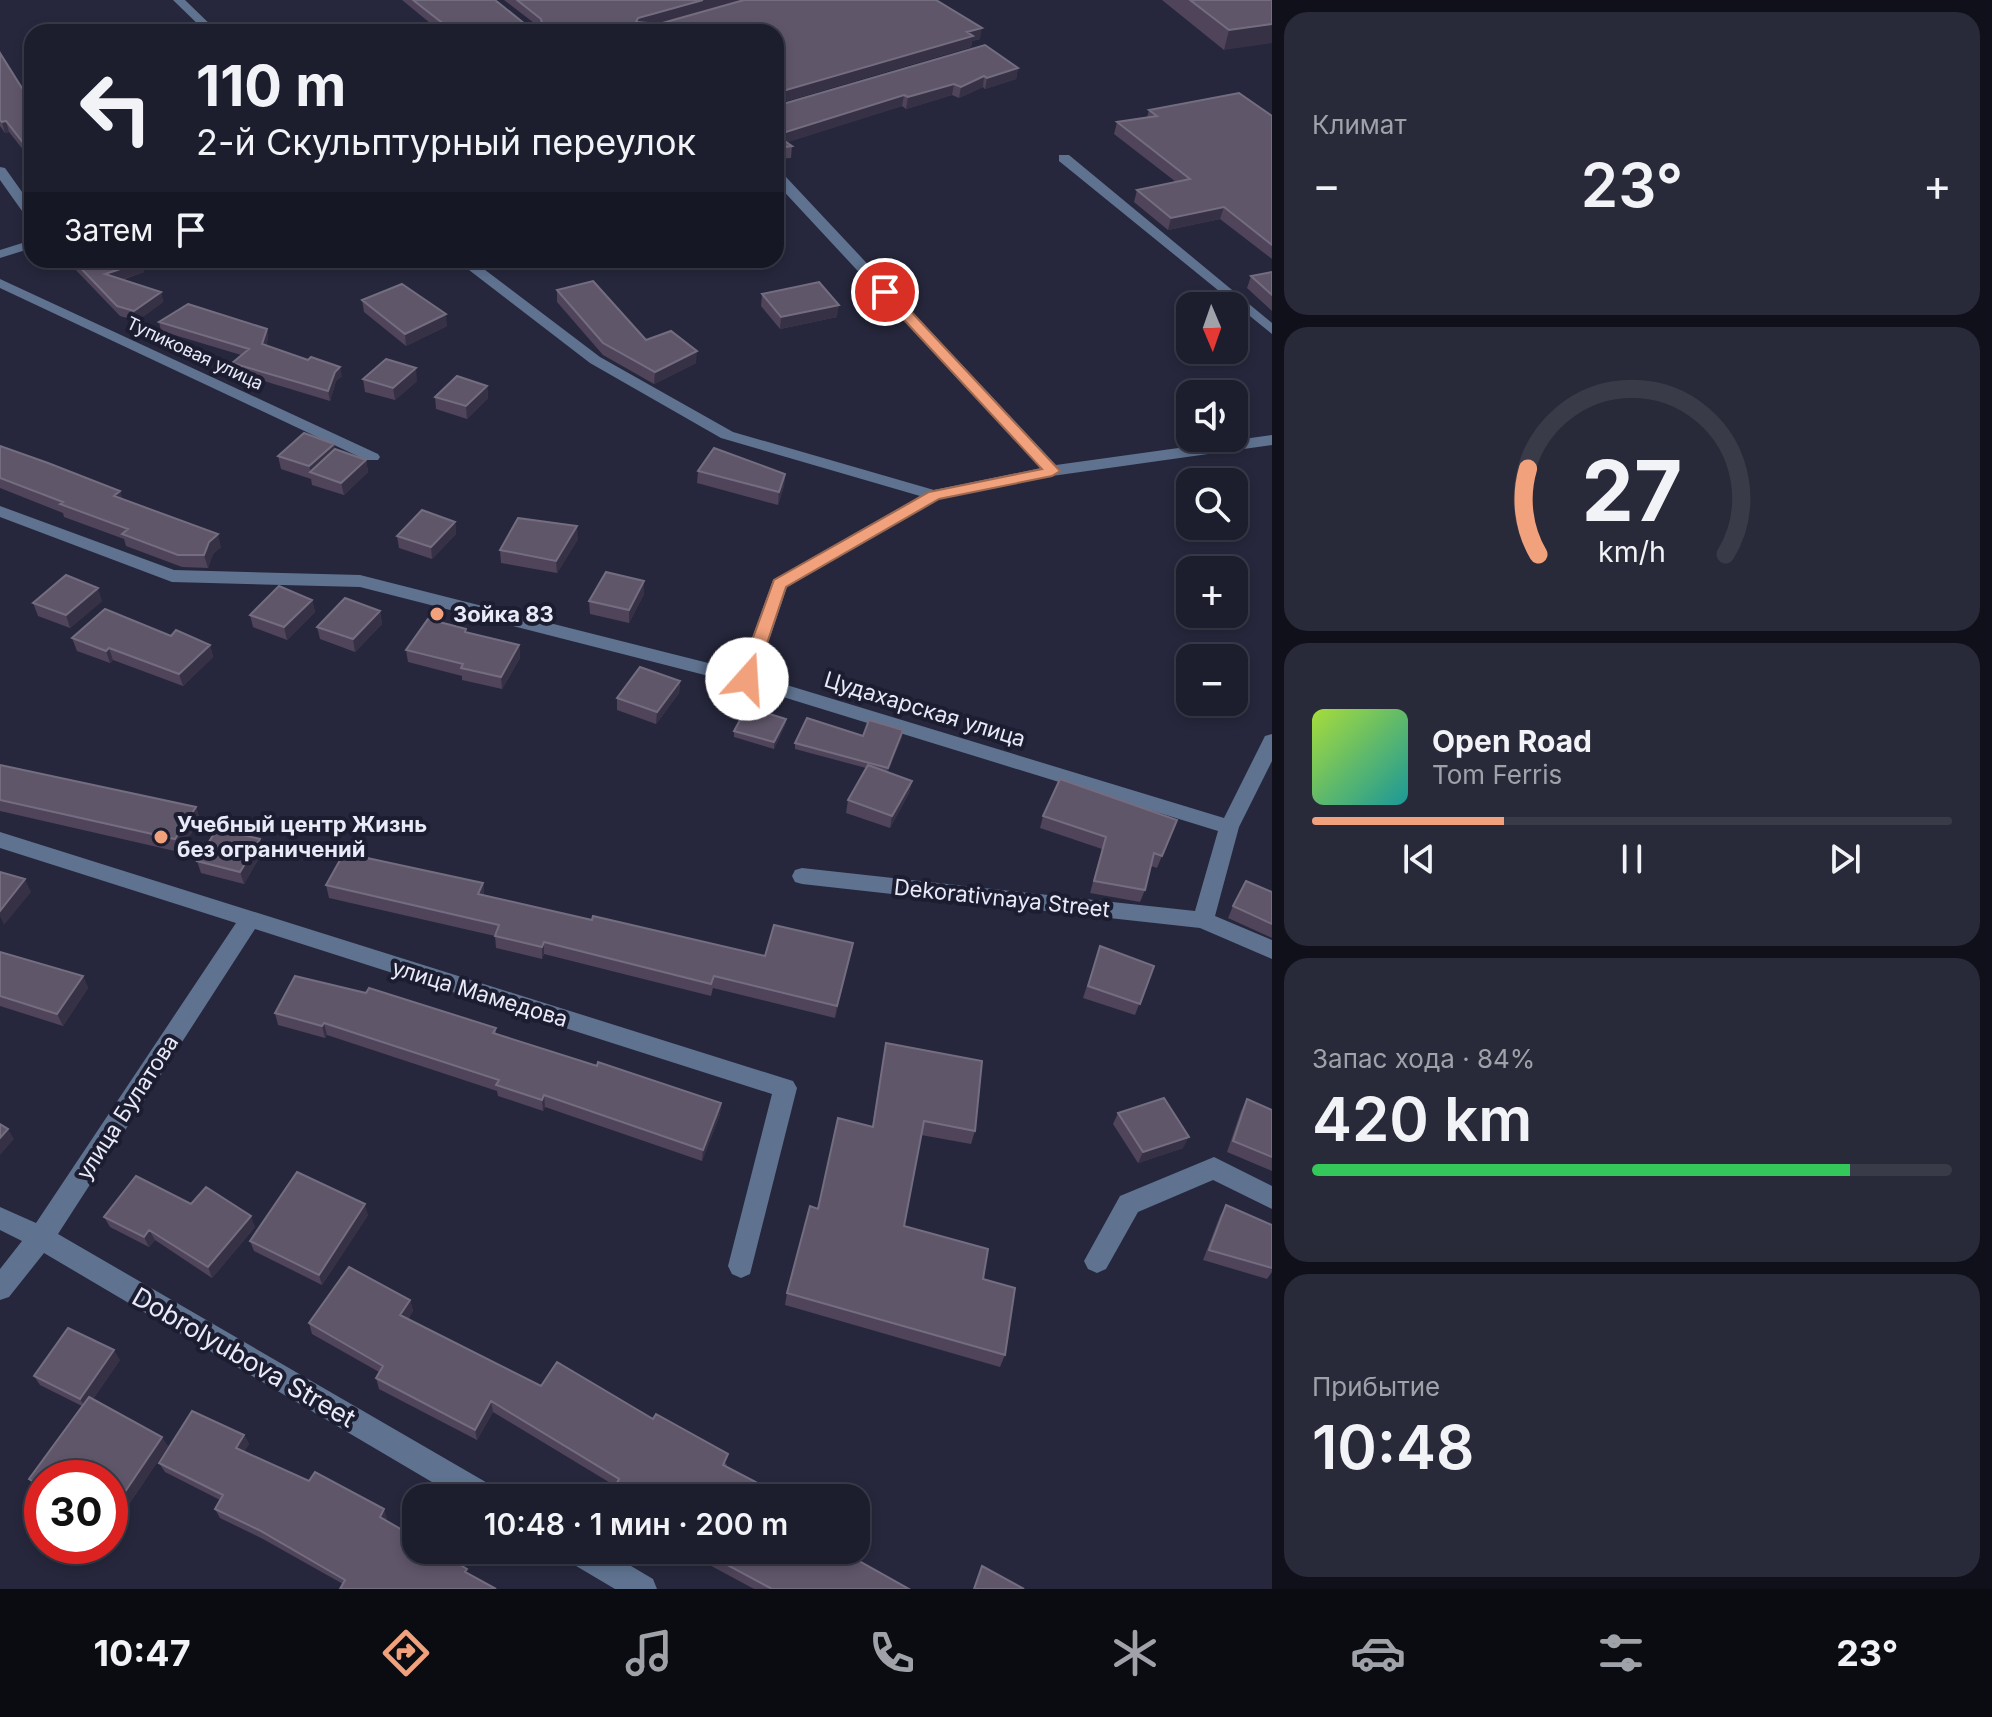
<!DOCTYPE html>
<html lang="ru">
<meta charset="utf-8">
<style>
body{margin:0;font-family:Inter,sans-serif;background:#292a39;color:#f1f3f6;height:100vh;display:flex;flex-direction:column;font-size:30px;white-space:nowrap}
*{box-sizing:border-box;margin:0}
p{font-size:26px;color:#a0a2aa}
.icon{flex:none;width:44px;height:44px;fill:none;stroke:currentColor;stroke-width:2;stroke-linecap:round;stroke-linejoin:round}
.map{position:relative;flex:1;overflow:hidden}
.side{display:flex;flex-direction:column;gap:12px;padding:12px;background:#0f1019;width:720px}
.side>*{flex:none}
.top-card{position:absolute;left:24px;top:24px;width:760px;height:244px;border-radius:24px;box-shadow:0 4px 12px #0003,0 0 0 2px #3a3b49;background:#1c1d2d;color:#f1f3f6;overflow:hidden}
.needle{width:52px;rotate:178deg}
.buttons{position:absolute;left:1176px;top:292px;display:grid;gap:16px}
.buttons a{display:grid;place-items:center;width:72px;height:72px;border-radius:16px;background:#1c1d2d;box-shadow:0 4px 12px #0003,0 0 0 2px #3a3b49;font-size:40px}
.speed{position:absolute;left:24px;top:1460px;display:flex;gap:16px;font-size:40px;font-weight:700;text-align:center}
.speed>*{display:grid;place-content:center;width:104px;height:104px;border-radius:50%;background:#1c1d2d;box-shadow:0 4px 12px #0003,0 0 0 2px #3a3b49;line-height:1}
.speed .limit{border:12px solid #d22;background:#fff;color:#111}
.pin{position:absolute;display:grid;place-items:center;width:68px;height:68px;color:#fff;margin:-34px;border:4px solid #fff;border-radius:50%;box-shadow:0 2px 8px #0007}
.me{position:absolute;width:88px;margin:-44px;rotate:19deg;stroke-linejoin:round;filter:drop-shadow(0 0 6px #0008)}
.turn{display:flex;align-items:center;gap:28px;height:168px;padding:0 40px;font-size:36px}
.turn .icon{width:104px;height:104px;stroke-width:2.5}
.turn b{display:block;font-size:56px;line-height:68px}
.then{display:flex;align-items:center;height:76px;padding:0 40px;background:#0003;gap:16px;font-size:30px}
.big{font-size:60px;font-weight:600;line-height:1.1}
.side .widget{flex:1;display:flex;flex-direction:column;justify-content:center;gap:12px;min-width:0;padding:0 28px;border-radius:24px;background:#292a39}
.side .dial{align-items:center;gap:0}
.dial svg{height:208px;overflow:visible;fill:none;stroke:#3a3b49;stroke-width:7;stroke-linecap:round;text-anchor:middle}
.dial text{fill:#f1f3f6;stroke:none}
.song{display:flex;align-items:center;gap:24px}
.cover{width:96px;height:96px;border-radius:12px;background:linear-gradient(135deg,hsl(80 70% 55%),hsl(180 70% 35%))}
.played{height:8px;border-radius:4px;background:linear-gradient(90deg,#f1a17b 30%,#3a3b49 30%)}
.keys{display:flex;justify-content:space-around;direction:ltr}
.heat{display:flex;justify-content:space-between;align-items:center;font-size:44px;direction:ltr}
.charge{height:12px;border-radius:6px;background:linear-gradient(90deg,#34c759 84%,#3a3b49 0)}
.trip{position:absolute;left:402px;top:1484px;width:468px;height:80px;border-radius:24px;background:#1c1d2d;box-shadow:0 4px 12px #0003,0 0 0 2px #3a3b49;font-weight:600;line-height:80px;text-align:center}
.menu{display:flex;height:128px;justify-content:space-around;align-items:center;background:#0b0c12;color:#a0a2aa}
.menu .icon{width:56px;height:56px}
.menu .active{color:#f1a17b}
.menu b{font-size:36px;color:#f1f3f6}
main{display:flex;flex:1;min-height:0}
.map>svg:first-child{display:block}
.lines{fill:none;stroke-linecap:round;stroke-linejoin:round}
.minor{fill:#5f7390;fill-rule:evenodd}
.wall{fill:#4f4459}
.shaded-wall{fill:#373146}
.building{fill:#5f566a;stroke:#746d80;stroke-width:2}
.route{fill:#f1a17b;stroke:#9d6950;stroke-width:2}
.poi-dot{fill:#f1a17b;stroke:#1d1d31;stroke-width:3}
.labels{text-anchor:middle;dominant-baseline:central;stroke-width:8;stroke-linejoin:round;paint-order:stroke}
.far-street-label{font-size:18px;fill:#e8eaf8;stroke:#1d1d31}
.poi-label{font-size:22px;font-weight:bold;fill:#e8eaf8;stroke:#1d1d31;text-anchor:start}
.street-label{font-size:22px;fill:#e8eaf8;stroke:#1d1d31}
.near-street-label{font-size:26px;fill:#e8eaf8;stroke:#1d1d31}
</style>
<main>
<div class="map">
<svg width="1272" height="1589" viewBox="0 0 1272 1589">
<rect width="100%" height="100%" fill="#26273c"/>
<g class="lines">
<path class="minor" d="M173,0h12l33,32h-12z
M1059,155h10l203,168v11l-213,-173z
M0,167l5,1 27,38v13l-5,-1 -27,-38z
M776,177h10l270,288 216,-30v10l-220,31 -113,23 -152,88 -30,89 467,142 41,-82 7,-2v27l-33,66 -24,89 57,24v19l-72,-31 -398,-44 -7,-2 -3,-6 3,-6 7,-2 393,43 23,-80 -474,-146 -384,-98 -188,-5 -172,-65v-11l174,64 186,5 380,96 33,-91 147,-84 -199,-58 -131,-75 -134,-103h16l128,97 133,75 201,58 107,-22 -265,-285z
M32,240v8l-32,10v-8z
M0,279l378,175 2,3 -2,3h-12l-366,-172z
M0,832l793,249 4,7 -47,186 -9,4 -9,-4 -4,-8 44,-172 -517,-165 -197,305 438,254 4,10h-41l-415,-245 -35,44 -9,3v-31l22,-28 -22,-11v-23l36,16 200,-300 -236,-75z
M1214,1157l58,29v23l-59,-29 -75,32 -32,57 -9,4 -9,-4 -4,-8 36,-65z
M562,1550h42l49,29 4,10h-42l-49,-29z"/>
</g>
<path class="wall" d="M402,0h93l30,24 9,-1 -30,-23h236l-83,24 323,15 -8,2 -1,6 -195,57v-72h-335z
M1162,0h110l-48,50z
M0,53l32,51v57l-23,-29 -4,1 -5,-7z
M1018,68l-2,11 -31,10 -2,-2 -24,11 -7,-3 -46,14 -4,-3 -115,36 5,4 -1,12 -15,1v-53z
M1149,110l123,6v143l-52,-40 -52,11 -34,-28 3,-12 39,-8 -62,-48 3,-12 30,-5z
M70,260h70l4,12 -22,8 39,12 2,10 -26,19 -17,-5 -49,-51z
M1272,272v39l-25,-23 4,-12z
M557,290l89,50 50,23 -42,21 -51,-29 -46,-53z
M762,294l75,23 -57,12 -19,-23z
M362,300l85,26 -41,20 -42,-34z
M159,322l108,7 1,9 -2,8 76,30 -6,5 -6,20 -96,-29 -2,-9 9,-8 -80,-24z
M363,379l54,2 -22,19 -30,-8z
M487,386l1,12 -21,21 -31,-10 -1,-12z
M334,444l1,5 31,11 2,12 -24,23 -32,-10 -1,-6 -30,-10 -3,-13z
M0,446l120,45 2,8 99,48 -8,7 -5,14 -26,-1 -56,-21 -2,-7 -60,-22 -1,-4 -63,-25z
M698,471l87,3 -1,12 -6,19 -81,-22z
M455,522l1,12 -24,25 -33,-11 -2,-12z
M578,539l-21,34 -56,-10 -1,-13z
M644,581v13l-15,29 -39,-9 -1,-13z
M312,600l3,12 -28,28 -34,-13 -3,-12z
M102,601l-32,27 -32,-12 -5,-13z
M380,611l2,13 -27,28 -35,-13 -3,-12z
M467,632l52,13 1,13 -18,31 -40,-9v-4l-54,-14 -2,-12z
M171,636l39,9 3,12 -30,29 -70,-26 -3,3 -33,-12 -5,-13z
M680,681l-1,12 -23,31 -39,-14v-12z
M786,719l-1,6 -11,24 -40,-12v-6z
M863,736l39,1 -15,35 25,9 -3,12 -19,35 -44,-15 2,-13 18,-32 -71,-19v-6z
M0,765l196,42 4,13 -21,32 -179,-41z
M1043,816l134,4 -20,48 -6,-2 -6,24 -5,12 -50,-9 12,-44 -62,-21z
M260,839l3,12 -19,33 -43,-11 -4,-12z
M483,883l1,12 108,25 173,36 88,-13 -18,75 -122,-30 -2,8 -167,-42 -2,5 -46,-11 -1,-12 -166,-38 -3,-13z
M1272,892v46l-44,-20 5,-12z
M1100,946l54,20 -19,49 -52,-17z
M0,952l83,24 5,12 -25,38 -63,-20z
M275,1013l221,15v6l101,32 124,37 -1,11 -18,47 -157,-54 -2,4 -45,-15 -1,-5 -170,-56 -2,3 -47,-13z
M886,1043l89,88 -4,13 -50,-9 -17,91 79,53 22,76 -5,12 -215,-62 2,-12 85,-166z
M1247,1099l25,11v61l-45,-19 14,-41z
M1118,1113l65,35 -45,15 -25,-39z
M191,1204l64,23 -43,51 -57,-38 -6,7 -39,-20 -6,-10z
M1226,1205l46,20v47l-5,7 -64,-19 17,-44z
M368,1215l-46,70 -68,-34 -4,-10z
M410,1300l3,11 -5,8 133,67 186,78 -1,2 60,32h-160l-9,-5v-6l-124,-75 -16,28 -98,-51 -3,-11 3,-6 -67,-38 -3,-11z
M120,1360l-27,39 75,47 -57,85 -1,-53h-68v13l-6,-3 -7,-9 53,-73 -42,-21 -6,-9z
M244,1435l5,9 -5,7 143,67 -44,66 -80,-45 -43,-21 -5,-9 5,-9 -55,-28 -6,-9z
M706,1550h141l-2,3 64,36h-155l-50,-27z"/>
<path class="shaded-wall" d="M703,0h37l-102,29 -2,-7 2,-4z
M1272,24v19l-48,7 5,-20z
M982,28l-2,11 -8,2 -1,6 -195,57v-11l191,-61z
M1018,68l-2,11 -31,10 2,-11z
M984,76l-1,11 -24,11 2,-11z
M954,84l-2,11 -46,14 2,-12z
M904,95l-2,11 -126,40v-11z
M6,121l3,11 -4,1 -3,-11z
M1224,207l-4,12 -52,11 3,-12z
M142,262l2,10 -36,12 -3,-10z
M161,292l2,10 -26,19 -3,-10z
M839,305l-2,12 -57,12 1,-12z
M446,314l1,12 -41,20 -1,-12z
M267,329l1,9 -4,16 -2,-10z
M697,351l-1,12 -42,21 1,-12z
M340,367l2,9 -6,5 -6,20 -2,-10 7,-19z
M416,368l1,13 -22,19 -2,-12z
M487,386l1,12 -21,21 -1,-13z
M334,444l3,12 -26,17 -2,-7z
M366,460l2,12 -24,23 -3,-12z
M785,474l-1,12 -6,19 1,-13z
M120,491l4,13 -10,-8z
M455,522l1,12 -24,25 -1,-12z
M577,526l1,13 -21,34 -1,-12z
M218,534l3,13 -8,7 -5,14 -4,-13 5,-13z
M644,581v13l-15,29v-13z
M98,588l4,13 -32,27 -4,-13z
M312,600l3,12 -28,28 -3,-13z
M380,611l2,13 -27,28 -2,-13z
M210,645l3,12 -30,29 -4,-12z
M519,645l1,13 -18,31 -1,-12z
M109,648l4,12 -3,3 -4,-12z
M680,681l-1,12 -23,31 1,-12z
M786,719l-1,6 -11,24v-7z
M903,730l-1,7 -15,37 1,-6z
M912,781l-3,12 -19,35 2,-12z
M196,807l4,13 -21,32 -4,-13z
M260,839l3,12 -19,33 -4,-12z
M25,879l6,13 -27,33 -4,-9v-5z
M483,883l1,12 -6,-1z
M544,942v12l-2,5v-12z
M853,943l-2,12 -16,63 2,-12z
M83,976l5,12 -25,38 -6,-12z
M324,1023l3,12 -2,3 -3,-12z
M544,1095l1,12 -2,4 -1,-11z
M721,1103l-1,11 -18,47 1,-11z
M8,1129l6,10 -14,16v-17z
M1189,1137l-6,11 -45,15 5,-11z
M365,1204l3,11 -46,70 -3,-10z
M251,1216l4,11 -43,51 -4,-11z
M149,1230l6,10 -6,7 -5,-10z
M410,1300l3,11 -10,15 -3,-11z
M114,1350l6,10 -34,49 -6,-10z
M491,1401l2,11 -16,28 -2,-10z
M244,1435l5,9 -8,13 -5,-9z
M162,1437l6,9 -57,85 -1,-17z
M384,1509l3,9 -4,7 -3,-8z"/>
<path class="building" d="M413,0h82l30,24 17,-1 -1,-4 -24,-19h186l-65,18 -2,4 23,2 85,-24h192l46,28 -15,4 6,4 -197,57v-61h-322z
M1190,0h82v24l-43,6z
M985,45l33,23 -31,10 -3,-2 -23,11 -7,-3 -46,13 -4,-2 -128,40 16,11 -16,2v-42z
M0,53l32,51v50l-26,-33 -4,1 -2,-2z
M1239,93l33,23v129l-48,-38 -53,11 -34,-28 53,-11 -73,-57 40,-6 -8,-6z
M73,260h67l2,2 -37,12 56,18 -27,19 -17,-5z
M1272,272v23l-21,-19z
M593,281l53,59 25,-9 26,20 -42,21 -52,-29 -46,-53z
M819,282l20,23 -58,12 -19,-23z
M402,284l44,30 -41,20 -43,-34z
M188,304l79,25 -5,15 46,16 3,-3 29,10 -5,5 -7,19 -96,-28 17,-14 -90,-27z
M386,359l30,9 -23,20 -30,-9z
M457,376l30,10 -21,20 -31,-9z
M304,433l30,11 -25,22 -31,-10z
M0,446l48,17 72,28 -6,5 104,38 -9,8 -5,13h-26l-56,-21 6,-5 -68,-25 3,-2 -63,-24z
M714,448l71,26 -6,18 -81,-21z
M335,449l31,11 -25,23 -31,-11z
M422,510l33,12 -24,25 -34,-11z
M518,518l59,8 -21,35 -56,-11z
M606,572l38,9 -15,29 -40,-9z
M66,575l32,13 -32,27 -33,-12z
M279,586l33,14 -28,27 -34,-12z
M345,598l35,13 -27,28 -36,-12z
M105,609l66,27 5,-6 34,15 -31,29 -70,-26 -3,3 -34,-13z
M428,619l38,10 -1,3 54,13 -18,32 -40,-9 2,-4 -57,-14z
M640,667l40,14 -23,31 -40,-14z
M747,707l39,12 -12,23 -40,-11z
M807,718l56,18 6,-16 34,10 -15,38 -93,-25z
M0,765l196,42 -21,32 -175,-39z
M868,765l44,16 -20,35 -44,-16z
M1060,779l117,41 -15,36 -8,-3 -9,37 -51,-9 12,-44 -63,-21z
M217,829l43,10 -20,33 -43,-11z
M344,853l139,30 -5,11 114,26 1,-4 172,40 9,-31 79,18 -16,63 -123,-30 -3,8 -167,-42 -2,5 -47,-11 4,-11 -173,-40z
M0,872l25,7 -25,32z
M1246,881l26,11v32l-39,-18z
M1100,946l54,20 -14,38 -52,-18z
M0,952l83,24 -26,38 -57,-18z
M295,976l71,17 3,-5 127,40 -3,5 104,33 1,-4 123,41 -18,47 -159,-55 -2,5 -46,-15 3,-5 -175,-57 -2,3 -47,-13z
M886,1043l96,18 -7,70 -51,-10 -20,105 84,23 -5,30 32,9 -10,67 -218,-62 23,-87 8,3 20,-91 35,9z
M1164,1098l25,39 -46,15 -25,-39z
M1247,1099l25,11v47l-39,-16z
M0,1124l8,5 -8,9z
M297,1172l68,32 -46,71 -69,-34z
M136,1176l55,28 15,-17 45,29 -43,51 -59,-37 -5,7 -40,-20z
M1226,1205l46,20v43l-63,-18z
M349,1267l61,33 -10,15 141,71 16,-24 96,57 3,-5 72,40 -5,11 63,33h-144l-25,-15 2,-4 -128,-78 -16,29 -99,-52 7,-12 -74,-43z
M68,1328l46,22 -34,49 -46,-23z
M89,1397l73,40 -52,77v-36h-68v9l-13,-8z
M192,1411l52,24 -8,13 73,33 6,-9 69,37 -4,8 36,21v12h20l31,19 -2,3 31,17h-156l5,-9 -86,-50 -44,-21 8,-14 -64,-32z
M706,1550h140l-1,3 64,36h-137l-67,-36z
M982,1566l42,23h-50z"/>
<path class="route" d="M885,288l5,1 170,182 -8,5 -113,23 -153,88 -31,92 -8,6 -6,-1 -3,-5 36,-99 155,-88 113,-23 -161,-174v-6z"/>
<g class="poi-dot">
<circle cx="437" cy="614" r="8"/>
<circle cx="161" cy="837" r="8"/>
</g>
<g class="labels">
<g class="far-street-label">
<text transform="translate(195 353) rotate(25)">Тупиковая улица</text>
</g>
<g class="poi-label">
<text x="453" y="614">Зойка 83</text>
<text x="177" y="824">Учебный центр Жизнь<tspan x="177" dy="25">без ограничений</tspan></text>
</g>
<g class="street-label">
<text transform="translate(925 709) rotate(17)">Цудахарская улица</text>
<text transform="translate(1002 898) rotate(6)">Dekorativnaya Street</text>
<text transform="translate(480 993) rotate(17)">улица Мамедова</text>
<text transform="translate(127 1107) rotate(-57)">улица Булатова</text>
</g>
<g class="near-street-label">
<text transform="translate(244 1357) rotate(30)">Dobrolyubova Street</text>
</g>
</g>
</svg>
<div class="buttons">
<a><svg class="needle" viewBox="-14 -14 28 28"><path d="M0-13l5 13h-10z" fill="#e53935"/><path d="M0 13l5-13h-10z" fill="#a0a2aa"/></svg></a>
<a><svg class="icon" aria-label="sound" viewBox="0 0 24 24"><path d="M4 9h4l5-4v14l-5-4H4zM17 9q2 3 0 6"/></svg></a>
<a><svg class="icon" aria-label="search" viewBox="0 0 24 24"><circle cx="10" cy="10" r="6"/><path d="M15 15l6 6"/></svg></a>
<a>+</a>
<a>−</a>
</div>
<div class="speed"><div class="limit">30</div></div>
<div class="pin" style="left:885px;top:292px;background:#d93025"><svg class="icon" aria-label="arrive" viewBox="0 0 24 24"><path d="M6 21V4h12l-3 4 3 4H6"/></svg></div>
<svg class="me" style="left:747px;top:679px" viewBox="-20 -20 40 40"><circle r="19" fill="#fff"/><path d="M0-13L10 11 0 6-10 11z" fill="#f1a17b"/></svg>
<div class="trip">10:48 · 1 мин · 200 m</div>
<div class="top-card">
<div class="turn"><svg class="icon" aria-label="left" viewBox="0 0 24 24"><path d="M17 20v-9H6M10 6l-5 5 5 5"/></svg><div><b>110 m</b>2-й Скульптурный переулок</div></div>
<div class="then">Затем<svg class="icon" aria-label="arrive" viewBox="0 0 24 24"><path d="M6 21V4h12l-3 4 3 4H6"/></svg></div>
</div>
</div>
<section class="side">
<div class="widget"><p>Климат</p>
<div class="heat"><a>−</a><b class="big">23°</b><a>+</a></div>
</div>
<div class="widget dial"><svg viewBox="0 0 100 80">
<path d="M14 69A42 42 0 1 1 86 69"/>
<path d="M14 69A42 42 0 0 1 10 36" stroke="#f1a17b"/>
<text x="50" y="56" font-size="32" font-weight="700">27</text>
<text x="50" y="72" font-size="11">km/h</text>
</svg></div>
<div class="widget">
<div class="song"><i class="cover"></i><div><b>Open Road</b><p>Tom Ferris</p></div></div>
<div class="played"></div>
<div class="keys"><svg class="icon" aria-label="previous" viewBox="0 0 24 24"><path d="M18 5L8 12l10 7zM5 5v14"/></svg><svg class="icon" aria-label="pause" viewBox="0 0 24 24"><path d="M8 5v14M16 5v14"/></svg><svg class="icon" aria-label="next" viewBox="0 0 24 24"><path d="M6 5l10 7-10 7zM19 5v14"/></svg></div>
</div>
<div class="widget"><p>Запас хода · 84%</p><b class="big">420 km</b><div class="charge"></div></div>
<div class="widget"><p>Прибытие</p><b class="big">10:48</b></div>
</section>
</main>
<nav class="menu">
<b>10:47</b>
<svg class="icon active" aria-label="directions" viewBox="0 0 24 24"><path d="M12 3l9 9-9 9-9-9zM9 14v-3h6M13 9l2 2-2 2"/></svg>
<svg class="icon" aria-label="music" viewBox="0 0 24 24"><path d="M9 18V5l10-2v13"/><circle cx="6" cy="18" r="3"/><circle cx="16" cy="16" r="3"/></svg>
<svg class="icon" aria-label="phone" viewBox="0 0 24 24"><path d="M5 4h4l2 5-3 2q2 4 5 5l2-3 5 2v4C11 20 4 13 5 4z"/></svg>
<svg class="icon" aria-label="climate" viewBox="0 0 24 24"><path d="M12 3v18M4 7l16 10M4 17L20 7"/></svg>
<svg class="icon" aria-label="car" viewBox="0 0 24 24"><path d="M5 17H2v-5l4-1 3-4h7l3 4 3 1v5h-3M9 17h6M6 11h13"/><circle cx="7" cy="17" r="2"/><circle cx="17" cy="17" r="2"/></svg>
<svg class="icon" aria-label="filters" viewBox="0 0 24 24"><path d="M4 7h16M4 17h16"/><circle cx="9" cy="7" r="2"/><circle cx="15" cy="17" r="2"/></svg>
<b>23°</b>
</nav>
